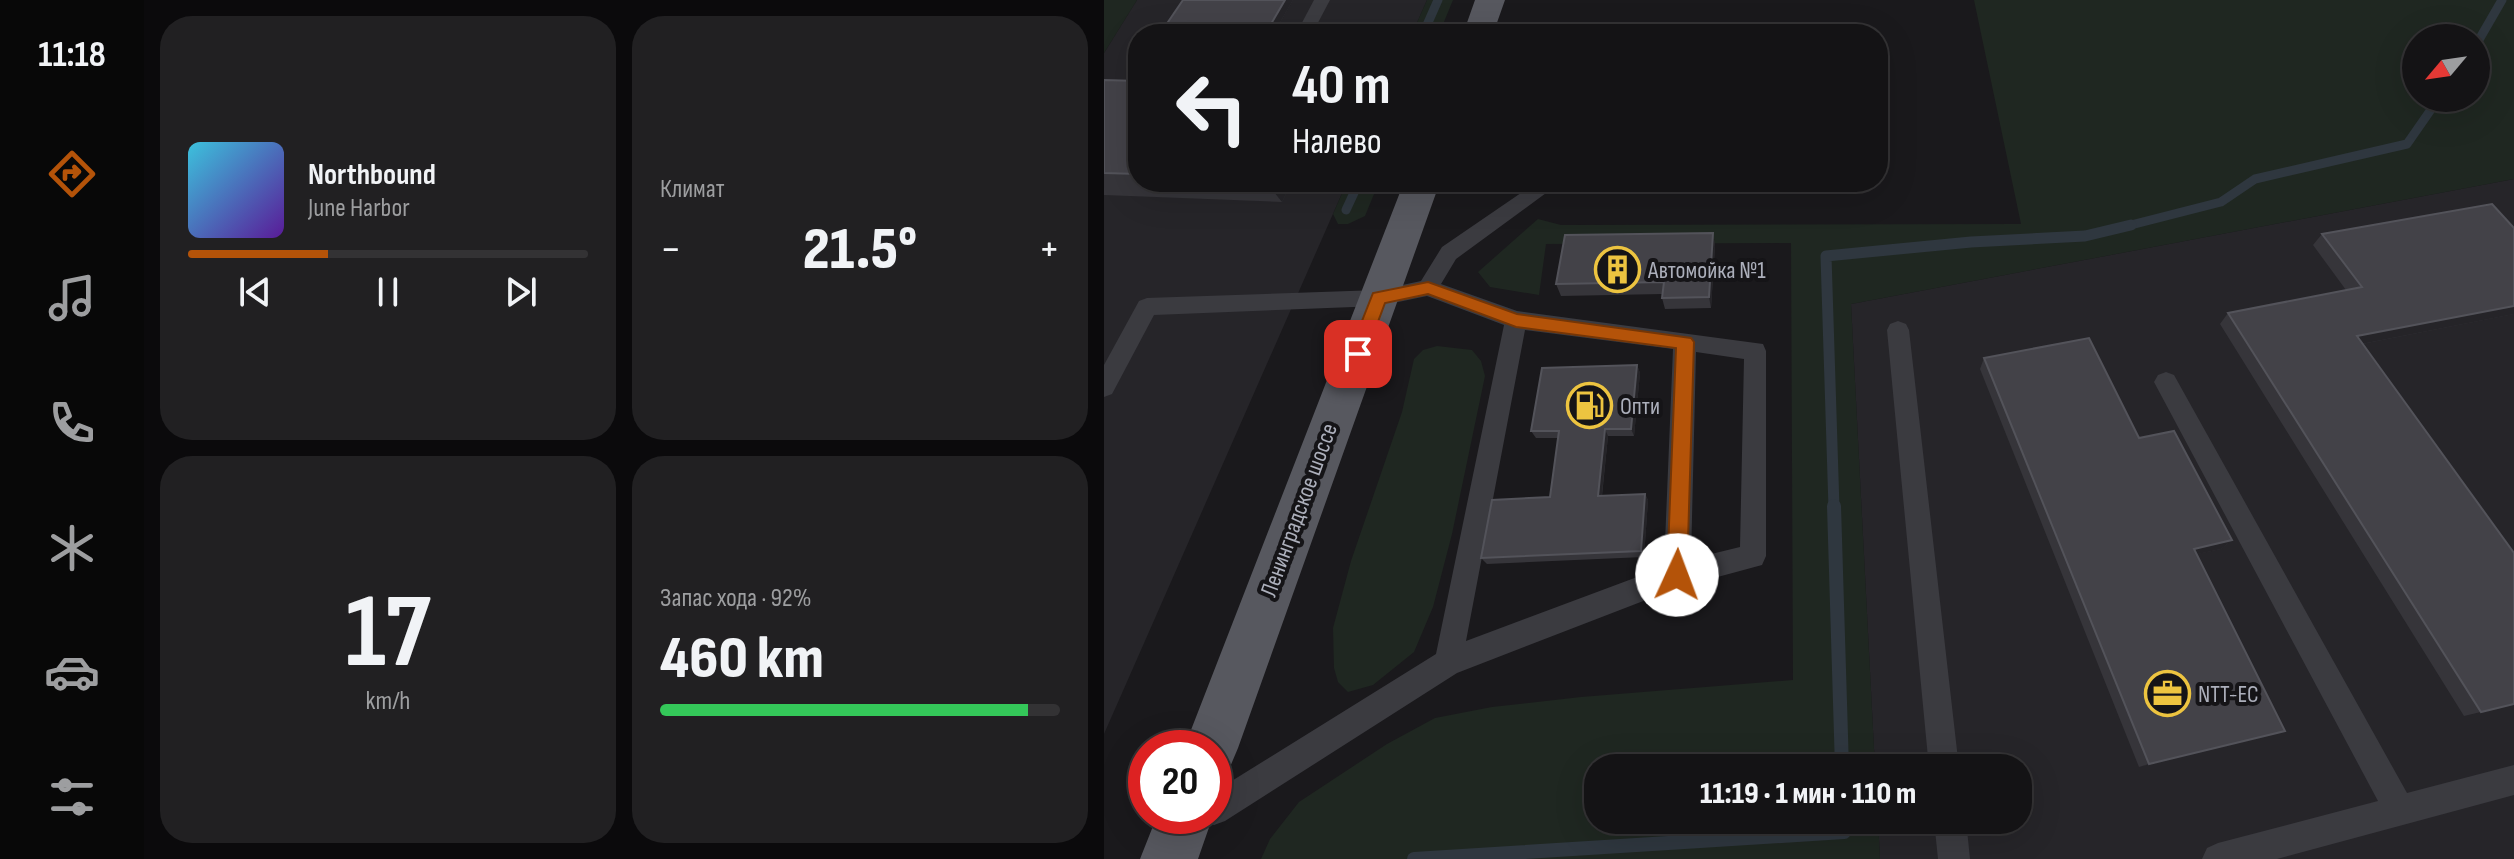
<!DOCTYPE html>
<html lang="ru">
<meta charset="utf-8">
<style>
body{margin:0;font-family:"Sofia Sans Condensed",sans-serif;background:#212022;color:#f1f3f6;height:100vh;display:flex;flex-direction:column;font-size:30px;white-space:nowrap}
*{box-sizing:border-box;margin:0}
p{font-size:26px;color:#9d9ea0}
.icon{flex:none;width:44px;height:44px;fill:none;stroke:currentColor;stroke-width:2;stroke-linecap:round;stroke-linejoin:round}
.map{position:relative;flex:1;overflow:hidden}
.details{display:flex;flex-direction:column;gap:16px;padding:16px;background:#0b0a0c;width:960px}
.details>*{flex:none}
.top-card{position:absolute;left:24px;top:24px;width:760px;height:168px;border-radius:32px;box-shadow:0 8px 32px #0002,0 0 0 2px #333234;background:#141315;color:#f1f3f6;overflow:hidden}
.needle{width:52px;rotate:241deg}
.tools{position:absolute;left:1298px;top:24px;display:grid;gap:16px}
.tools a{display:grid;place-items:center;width:88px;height:88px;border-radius:50%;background:#141315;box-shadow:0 8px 32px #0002,0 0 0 2px #333234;font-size:40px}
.speed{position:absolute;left:24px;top:730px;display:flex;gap:16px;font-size:40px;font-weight:700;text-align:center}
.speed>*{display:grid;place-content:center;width:104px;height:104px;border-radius:50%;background:#141315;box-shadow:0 8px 32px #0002,0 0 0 2px #333234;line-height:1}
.speed .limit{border:12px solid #d22;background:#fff;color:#111}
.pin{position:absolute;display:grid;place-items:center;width:68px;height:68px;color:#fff;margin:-34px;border-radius:16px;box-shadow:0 4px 12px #0006}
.me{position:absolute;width:88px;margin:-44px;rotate:2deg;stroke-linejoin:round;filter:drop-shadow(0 0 6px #0008)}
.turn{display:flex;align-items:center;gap:28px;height:168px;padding:0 32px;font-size:36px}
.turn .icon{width:104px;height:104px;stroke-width:2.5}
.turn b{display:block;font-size:56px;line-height:68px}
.big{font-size:60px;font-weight:800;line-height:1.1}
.details .widget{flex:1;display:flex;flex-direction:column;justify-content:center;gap:12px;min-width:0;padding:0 28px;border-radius:32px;background:#212022}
.details .dial{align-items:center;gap:0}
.dial b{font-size:104px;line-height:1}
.song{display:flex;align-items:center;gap:24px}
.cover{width:96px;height:96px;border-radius:12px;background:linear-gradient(135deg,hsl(190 70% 55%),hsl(270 70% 35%))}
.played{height:8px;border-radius:4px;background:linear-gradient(90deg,#b45309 35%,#333234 35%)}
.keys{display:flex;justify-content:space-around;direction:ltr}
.heat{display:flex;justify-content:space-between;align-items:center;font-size:44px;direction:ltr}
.charge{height:12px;border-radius:6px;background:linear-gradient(90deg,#34c759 92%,#333234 0)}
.details .tiles{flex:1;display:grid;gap:16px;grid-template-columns:repeat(2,1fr)}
.trip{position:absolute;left:480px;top:754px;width:448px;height:80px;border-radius:32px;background:#141315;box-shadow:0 8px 32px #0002,0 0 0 2px #333234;font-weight:800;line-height:80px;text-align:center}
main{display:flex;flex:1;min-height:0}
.menu{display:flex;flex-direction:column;width:144px;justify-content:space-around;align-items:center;background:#080808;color:#9d9ea0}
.menu .icon{width:56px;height:56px}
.menu .current{color:#b45309}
.menu b{font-size:36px;color:#f1f3f6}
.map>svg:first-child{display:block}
.built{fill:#262529}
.green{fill:#1f2721;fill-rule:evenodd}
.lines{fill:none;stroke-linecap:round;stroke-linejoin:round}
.stream-far2{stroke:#2f373f;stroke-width:9}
.stream-far1{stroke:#2f373f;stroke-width:11}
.stream{stroke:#2f373f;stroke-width:14}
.service{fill:#3b3b40;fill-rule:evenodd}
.primary{fill:#57585f;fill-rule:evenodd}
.wall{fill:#36353a}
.shaded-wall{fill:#252428}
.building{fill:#434248;stroke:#53535a;stroke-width:2}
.route{fill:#b45309;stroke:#753606;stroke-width:2}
.labels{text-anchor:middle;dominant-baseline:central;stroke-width:8;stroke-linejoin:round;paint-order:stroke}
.poi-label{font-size:24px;fill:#acafbb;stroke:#151417;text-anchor:start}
.street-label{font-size:24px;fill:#acafbb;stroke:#151417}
</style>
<main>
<nav class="menu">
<b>11:18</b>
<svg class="icon current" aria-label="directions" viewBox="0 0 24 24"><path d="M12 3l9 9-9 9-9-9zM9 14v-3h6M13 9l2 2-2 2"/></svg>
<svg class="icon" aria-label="music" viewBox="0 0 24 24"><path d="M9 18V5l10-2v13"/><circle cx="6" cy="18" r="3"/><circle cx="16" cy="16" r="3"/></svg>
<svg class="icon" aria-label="phone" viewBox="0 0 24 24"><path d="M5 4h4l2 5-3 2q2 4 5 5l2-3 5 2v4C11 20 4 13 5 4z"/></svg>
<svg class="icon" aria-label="climate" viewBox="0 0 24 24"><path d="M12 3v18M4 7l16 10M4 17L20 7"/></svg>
<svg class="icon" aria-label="car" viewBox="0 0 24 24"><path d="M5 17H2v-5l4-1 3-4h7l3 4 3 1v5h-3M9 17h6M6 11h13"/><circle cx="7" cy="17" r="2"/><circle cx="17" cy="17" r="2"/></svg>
<svg class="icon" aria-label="filters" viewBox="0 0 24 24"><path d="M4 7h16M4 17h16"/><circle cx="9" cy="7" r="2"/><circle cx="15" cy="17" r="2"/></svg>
</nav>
<section class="details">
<div class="tiles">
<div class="widget">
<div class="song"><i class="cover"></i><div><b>Northbound</b><p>June Harbor</p></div></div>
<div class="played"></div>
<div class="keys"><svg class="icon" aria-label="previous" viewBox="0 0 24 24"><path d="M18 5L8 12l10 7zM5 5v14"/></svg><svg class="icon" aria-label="pause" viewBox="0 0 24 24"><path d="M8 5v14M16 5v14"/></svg><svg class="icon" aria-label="next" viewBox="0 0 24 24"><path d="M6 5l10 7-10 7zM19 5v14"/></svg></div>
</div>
<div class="widget"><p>Климат</p>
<div class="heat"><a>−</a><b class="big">21.5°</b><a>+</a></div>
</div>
<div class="widget dial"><b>17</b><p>km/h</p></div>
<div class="widget"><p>Запас хода · 92%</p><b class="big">460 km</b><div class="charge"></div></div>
</div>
</section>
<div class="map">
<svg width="1410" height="859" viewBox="0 0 1410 859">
<rect width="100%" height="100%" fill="#1a191c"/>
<path class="built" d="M33,0h290l-15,34h-274v148h209l-243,552v-681z
M1410,179v680h-634l-2,-39h140v-52h-143l-24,-464z"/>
<path class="green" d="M0,0h33l-33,53z
M323,0h26l-14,34h-27z
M870,0h540v179l-663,125 24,464h-277v52h280l2,39h-619l9,-20 29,-37 88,-58 48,-26 57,-11 89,-10 212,-17 -2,-437 -245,1 -7,51 -49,-8 -12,-15 60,-53 23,6 460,-1zM1312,38h60v60h-60z
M243,182h32l-14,34 -17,8h-10l-5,-10z
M333,346l35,4 9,11 4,15 -33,158 -19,73 -19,45 -41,33 -25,7 -10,-10 -4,-14 -1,-40 18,-67 51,-149 12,-53 9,-9z"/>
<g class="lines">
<path class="stream-far2" d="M319,34l15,-34
M1372,45l26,-45
M242,210l13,-28
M1019,227l98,-25 34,-23 152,-35 32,-46"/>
<path class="stream-far1" d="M730,508l-8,-252 145,-14 114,-6 46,-11"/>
<path class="stream" d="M730,506l8,262
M310,859l430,-27 -1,-12"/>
<path class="service" d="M210,0h16l-18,34h-16z
M433,182h24l-105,77 -15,25 76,27 246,33 3,7v205l-4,9 -85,23 -220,85 -232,148 -11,4 -11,-4 -2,-5h13v-24l222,-138 68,-329 -77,-29 -48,10 -225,9 -42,79 -8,3v-32l35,-64 8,-3 232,-8 42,-9 21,-34zM421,330l148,19 -9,218 -198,74zM592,352l48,7 -4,188 -49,12z
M794,321l8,3 3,6 50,438h-30l-42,-438 3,-6z
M1062,372l8,3 233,418 107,-28v30l-237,64h-75l5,-11 11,-5 160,-42 -224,-419 4,-7z
M830,820h32l4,39h-32z"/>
<path class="primary" d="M371,0h30l-12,34h-30z
M300,182h36l-202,566 -8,19 -16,7v-26h-30z
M53,816h56l-15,43h-58z"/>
</g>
<path class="wall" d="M79,0h110l-18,31 -104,1 -5,-7z
M0,80l34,1v101h154l-10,20 -178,-7z
M1410,228v86l-152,30 152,360 -50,12 -244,-392 8,-11 118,-23 -33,-45 9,-11z
M609,233l2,13 -4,62 -46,1 -3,-11v-4l-101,2 -5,-12z
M880,358l155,80 93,102 -11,9 -24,5 88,177 -146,36 -159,-398z
M533,365l3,8 -6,63h-26l-6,60 43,-2 3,6 -4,57 -157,7 -6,-6 69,-61 8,-59h-22l-5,-7z"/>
<path class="shaded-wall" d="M181,0h8l-18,31 -4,-7z
M162,182h26l-10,20z
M609,233l2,13 -4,62 -2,-11z
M1410,306v8l-168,33 11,-11z
M533,365l3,8 -6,63 -3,-7z
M501,429l3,7 -7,66 -3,-6z
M541,494l3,6 -4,57 -3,-6z
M1128,540l-11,9 -37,8 10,-8z
M1181,731l-14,4 -132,32 10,-3z"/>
<path class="building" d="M79,0h102l-14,24 -105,1z
M0,80l34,1v93l-34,-1z
M1388,204l22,24v78l-157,30 157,217v151l-33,8 -253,-399 134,-26 -40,-53z
M609,233l-4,64 -47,1 2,-16 -108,2 9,-49z
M985,338l50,100 35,-7 58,109 -38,9 91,182 -136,33 -165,-406z
M533,365l-6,64h-26l-7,67 47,-2 -4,57 -160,7 11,-58 58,-3 9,-66h-28l11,-63z"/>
<path class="route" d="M324,282l89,32 174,24 3,4 -7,233 -3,7 -7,3 -7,-3 -3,-7 9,-227 -160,-21 -88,-33 -43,9 -21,56h-12l-3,-5 24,-61z"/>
<defs>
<symbol id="building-ring" viewBox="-11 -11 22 22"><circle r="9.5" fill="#151417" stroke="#edc440" stroke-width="1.5"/><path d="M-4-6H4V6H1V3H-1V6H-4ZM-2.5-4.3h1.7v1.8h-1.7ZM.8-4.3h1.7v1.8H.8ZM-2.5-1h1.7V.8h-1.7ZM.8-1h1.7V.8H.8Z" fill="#edc440"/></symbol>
<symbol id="fuel-ring" viewBox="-11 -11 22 22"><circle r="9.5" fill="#151417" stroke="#edc440" stroke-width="1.5"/><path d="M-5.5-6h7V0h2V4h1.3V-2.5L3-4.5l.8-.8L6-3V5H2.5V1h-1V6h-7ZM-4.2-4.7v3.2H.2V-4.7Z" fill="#edc440"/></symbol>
<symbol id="office-ring" viewBox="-11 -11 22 22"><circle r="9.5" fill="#151417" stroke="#edc440" stroke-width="1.5"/><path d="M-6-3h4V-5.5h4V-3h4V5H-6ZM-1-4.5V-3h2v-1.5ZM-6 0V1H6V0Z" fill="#edc440"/></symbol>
</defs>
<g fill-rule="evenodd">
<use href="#building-ring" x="488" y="244" width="51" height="51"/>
<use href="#fuel-ring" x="460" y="380" width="51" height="51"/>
<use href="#office-ring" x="1038" y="668" width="51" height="51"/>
</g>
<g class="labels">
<g class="poi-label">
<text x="544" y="270">Автомойка №1</text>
<text x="516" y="406">Опти</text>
<text x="1094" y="694">NTT-EC</text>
</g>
<g class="street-label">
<text transform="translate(195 510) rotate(-70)">Ленинградское шоссе</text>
</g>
</g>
</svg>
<div class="tools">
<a><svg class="needle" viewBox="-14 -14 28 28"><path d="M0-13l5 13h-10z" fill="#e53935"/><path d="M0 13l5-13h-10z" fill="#9d9ea0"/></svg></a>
</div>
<div class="speed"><div class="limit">20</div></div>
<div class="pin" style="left:254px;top:354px;background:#d93025"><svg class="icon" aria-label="arrive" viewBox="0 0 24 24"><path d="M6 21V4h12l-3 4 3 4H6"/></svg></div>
<svg class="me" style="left:573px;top:575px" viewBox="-20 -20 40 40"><circle r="19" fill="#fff"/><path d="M0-13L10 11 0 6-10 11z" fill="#b45309"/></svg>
<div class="trip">11:19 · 1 мин · 110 m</div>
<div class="top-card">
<div class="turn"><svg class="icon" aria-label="left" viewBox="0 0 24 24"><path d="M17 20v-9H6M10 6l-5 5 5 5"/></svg><div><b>40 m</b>Налево</div></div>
</div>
</div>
</main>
